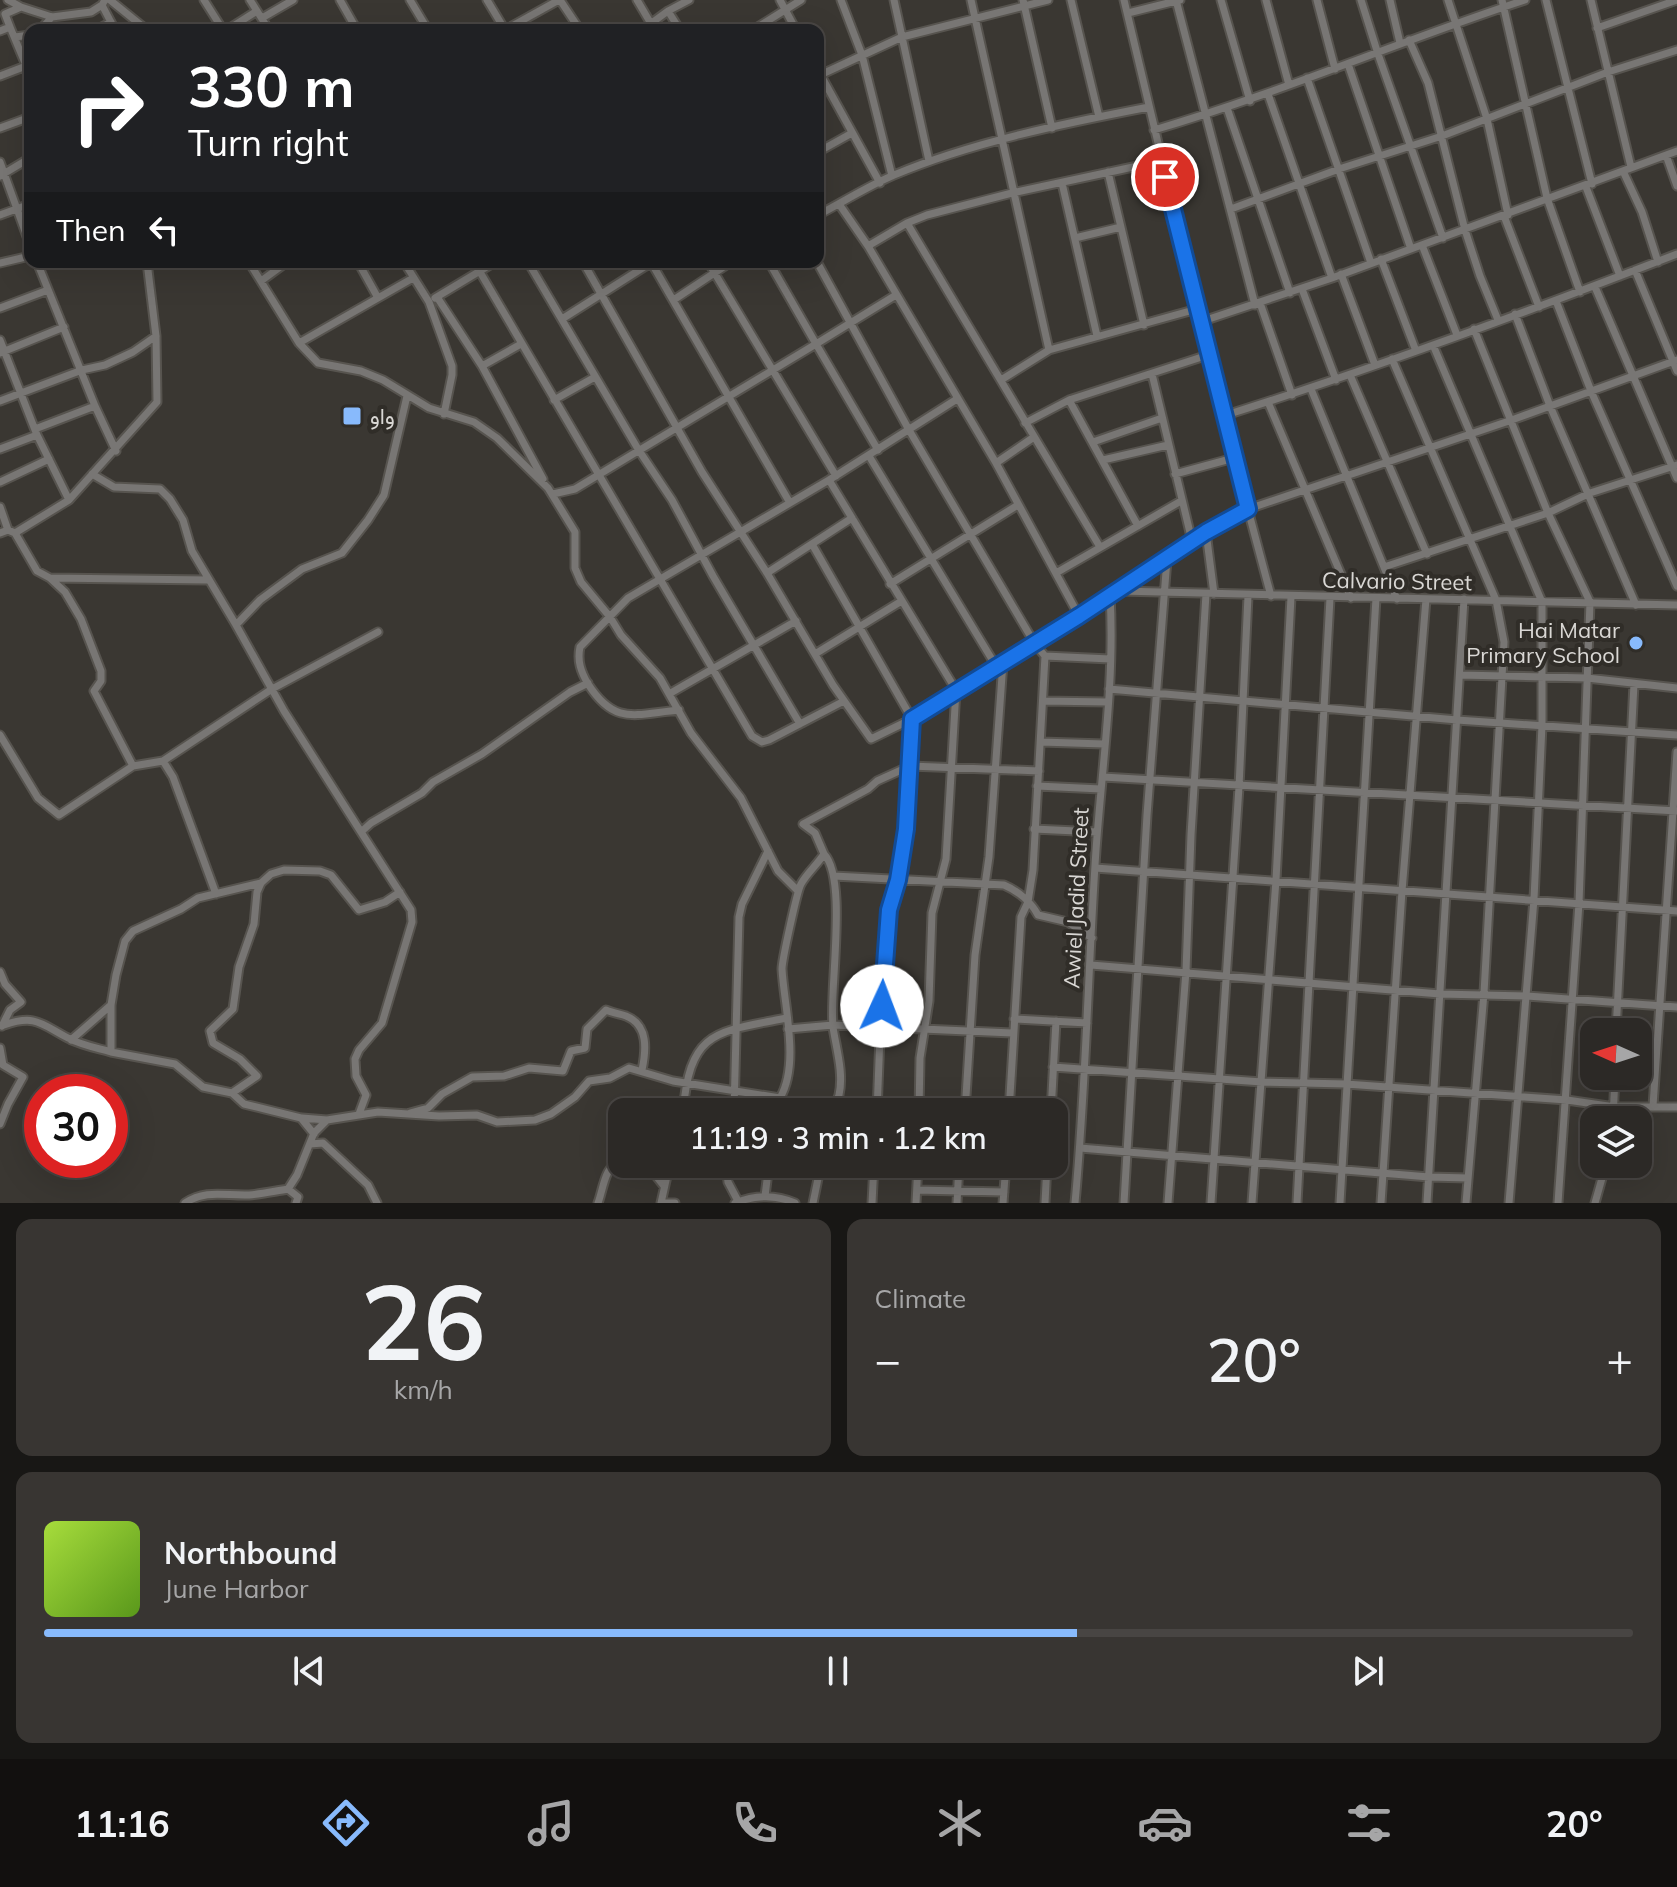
<!DOCTYPE html>
<meta charset="utf-8">
<style>
body{margin:0;font-family:Mulish,Vazirmatn,sans-serif;background:#383532;color:#f1f3f6;height:100vh;display:flex;flex-direction:column;font-size:30px;white-space:nowrap}
*{box-sizing:border-box;margin:0}
p{font-size:26px;color:#a6a6a7}
.icon{flex:none;width:44px;height:44px;fill:none;stroke:currentColor;stroke-width:2;stroke-linecap:round;stroke-linejoin:round}
.map{position:relative;height:1203px;overflow:hidden}
.side{display:flex;flex-direction:column;gap:16px;padding:16px;background:#181715;flex:1}
.side>*{flex:none}
.hud{position:absolute;left:24px;top:24px;width:800px;height:244px;border-radius:16px;box-shadow:0 8px 32px #0002,0 0 0 2px #484543;background:#202124;color:#fff;overflow:hidden}
.needle{width:52px;rotate:273deg}
.controls{position:absolute;left:1580px;top:1018px;display:grid;gap:16px}
.controls a{display:grid;place-items:center;width:72px;height:72px;border-radius:16px;background:#2c2926;box-shadow:0 8px 32px #0002,0 0 0 2px #484543;font-size:40px}
.speed{position:absolute;left:24px;top:1074px;display:flex;gap:16px;font-size:40px;font-weight:700;text-align:center}
.speed>*{display:grid;place-content:center;width:104px;height:104px;border-radius:50%;background:#2c2926;box-shadow:0 8px 32px #0002,0 0 0 2px #484543;line-height:1}
.speed .limit{border:12px solid #d22;background:#fff;color:#111}
.pin{position:absolute;display:grid;place-items:center;width:68px;height:68px;color:#fff;margin:-34px;border:4px solid #fff;border-radius:50%;box-shadow:0 2px 8px #0007}
.me{position:absolute;width:88px;margin:-44px;rotate:2deg;stroke-linejoin:round;filter:drop-shadow(0 0 6px #0008)}
.turn{display:flex;align-items:center;gap:28px;height:168px;padding:0 32px;font-size:36px}
.turn .icon{width:104px;height:104px;stroke-width:2.5}
.turn b{display:block;font-size:56px;line-height:68px}
.then{display:flex;align-items:center;height:76px;padding:0 32px;background:#0003;gap:16px;font-size:30px}
.big{font-size:60px;font-weight:600;line-height:1.1}
.side .tile{flex:1;display:flex;flex-direction:column;justify-content:center;gap:12px;min-width:0;padding:0 28px;border-radius:16px;background:#383532}
.side .dial{align-items:center;gap:0}
.dial b{font-size:104px;line-height:1}
.song{display:flex;align-items:center;gap:24px}
.cover{width:96px;height:96px;border-radius:12px;background:linear-gradient(135deg,hsl(80 70% 55%),hsl(90 70% 35%))}
.played{height:8px;border-radius:4px;background:linear-gradient(90deg,#88bafc 65%,#484543 65%)}
.keys{display:flex;justify-content:space-around;direction:ltr}
.heat{display:flex;justify-content:space-between;align-items:center;font-size:44px;direction:ltr}
.side .tiles{flex:1;display:grid;gap:16px;grid-template-columns:1fr 1fr}
.tile:last-child{grid-column:span 2}
.trip{position:absolute;left:608px;top:1098px;width:460px;height:80px;border-radius:16px;background:#2c2926;box-shadow:0 8px 32px #0002,0 0 0 2px #484543;font-weight:600;line-height:80px;text-align:center}
.dock{display:flex;height:128px;justify-content:space-around;align-items:center;background:#12100f;color:#a6a6a7}
.dock .icon{width:56px;height:56px}
.dock .current{color:#88bafc}
.dock b{font-size:36px;color:#f1f3f6}
.map>svg:first-child{display:block}
.lines{fill:none;stroke-linecap:round;stroke-linejoin:round}
.minor-casing{stroke:#57544f;stroke-width:11}
.minor{stroke:#787674;stroke-width:7}
.route-casing{stroke:#114b97;stroke-width:20}
.route{stroke:#1a73e8;stroke-width:14}
.poi-dot{fill:#88bafc;stroke:#302d28;stroke-width:3}
.labels{text-anchor:middle;dominant-baseline:central;stroke-width:8;stroke-linejoin:round;paint-order:stroke}
.poi-label{font-size:22px;fill:#d9d7d4;stroke:#302d28;text-anchor:start}
.street-label{font-size:22px;fill:#d9d7d4;stroke:#302d28}
</style>
<div class="map">
<svg width="1677" height="1203" viewBox="0 0 1677 1203">
<rect width="100%" height="100%" fill="#3a3732"/>
<g class="lines">
<defs>
<path id="minor" d="M8,0l13,7
M105,0l-3,5 13,25
M110,0l37,30
M204,0l19,30
M250,0l19,30
M340,0l17,30
M410,0l18,30
M487,0l18,30 54,-30
M560,0l20,30
M637,0l13,22
M780,0l16,30
M841,0l21,55 30,121
M894,0l35,161
M971,0l78,350
M1023,0l29,128
M1071,0l28,117
M1124,0l99,416 48,180
M1176,0l79,305
M1221,0l29,101
M1266,0l23,85
M1317,0l18,69
M1361,0l17,54 65,184
M1390,0l10,43
M1448,0l39,119 21,96
M1502,0l45,198 33,94
M1546,0l46,184
M1591,0l40,167
M668,11l12,19
M1128,13l52,-13
M262,18l31,-18
M10,27l20,48
M1597,28l80,-28
M40,30l12,-13
M96,30l15,-8
M227,30l30,-19
M642,30l26,-19 21,-11
M753,30l48,-30
M0,31l10,-4 -5,-13 16,-7 31,10 39,-5 11,-7
M15,37l15,-2
M1409,40l19,43 37,147 15,46 18,44
M1348,64l63,185
M819,72l61,111
M820,75l82,-38 146,-37
M0,76l26,-10
M1307,78l64,185
M1268,94l64,184
M1227,108l63,185
M0,128l30,-11
M1154,130c126,-37 246,-89 371,-130
M818,152l34,-19
M1666,155l11,31
M0,162l30,83
M1623,171l19,41 16,50
M1108,172l36,153
M0,176l30,-18
M1062,183l35,153
M1586,187l34,89
M839,204l29,42 128,217 83,153
M1231,209l108,-40 103,-33 166,-64 69,-22
M0,215l30,-11
M818,215c25,-13 50,-29 76,-40 78,-33 172,-52 255,-68
M1504,216l35,91
M907,223l193,324
M1075,238l46,-11
M1422,245l35,90
M868,246l39,-23 20,-8 85,-22 149,-32
M1381,259l35,92
M37,262l58,144 21,45
M249,262l50,81 19,20 43,8 22,9 46,28 45,14 23,16 51,50 27,44v36l6,14 29,35 11,18 39,43 31,55 50,65 37,73 20,20
M358,262l20,36
M404,262l25,40 23,64v9l-8,39
M528,262l110,187 34,51 41,76 87,148
M583,262l119,210 65,101 66,112 38,54 41,-20 123,-75 171,-112 42,-23 261,-88 168,-61
M651,262l139,241
M708,262l128,214
M817,262l92,168 126,214 10,12 -12,214 -5,32 -7,15 -12,195
M0,263l30,-7
M1635,270l42,101
M480,272l272,464 10,6 7,-2 75,-39
M1341,274l34,91
M261,281l26,-19
M1595,287l82,191
M1302,289l34,91
M437,297l45,69 39,-22
M435,298l60,-36
M675,299l56,-37
M1556,301l35,90 86,195
M1260,303l32,92
M0,308l48,-18
M1515,314l35,92 86,199
M562,319l90,-57
M1200,322l132,-44 345,-127
M1474,329l74,184 42,89 -11,301 -21,300
M0,340l37,95 32,65
M299,343l114,-65
M1433,345l109,257v123l-8,174 -25,304
M0,353l64,-26
M1392,359l104,241 8,42 -20,351 -18,210
M482,366l61,113
M1152,374l40,167
M1350,375l77,179
M1001,380l48,-30 148,-41
M1311,389l86,210
M554,400l41,-23
M1069,400l69,126
M0,401l82,-31 23,-5 28,-13 23,-16
M1268,402l83,196
M1223,416c153,-48 304,-104 454,-162
M1025,423l44,-23 139,-45
M35,429l60,-23
M1093,442l69,-24
M0,449l37,-14
M878,450l-62,-106 80,-49
M869,456l127,210
M1103,460l65,-15
M996,463l38,-26
M92,474l22,13 46,2 10,10 13,21 9,31 44,74 48,86 77,121
M1175,474l59,-16
M829,480l127,210 -10,169 -14,54 -3,88 -9,57 -1,54
M0,482l49,-23
M553,494l22,-5 241,-145 -47,-82
M0,507l8,23
M1206,532l8,62
M0,533l8,-3 7,3 54,-33 88,-98 -1,-66 -9,-74
M15,533l22,38 13,7 15,14 16,27 20,52v10l-7,10 39,75
M812,544l100,175 -6,110 -8,51 -9,30 -7,75 -5,127
M1384,567l164,-54 42,-20 87,-28
M767,573l85,-55
M1056,573l125,-72
M50,578l158,2
M890,584l128,-79
M1120,591l557,14
M236,625l24,-25 42,-31 40,-16 26,-33 16,-25 23,-99
M815,654l85,-52
M1045,656l65,3
M1460,675l127,3 90,10
M1109,689l348,31 220,15
M669,694l127,-73
M1043,701l65,1
M679,710c-44,4 -64,16 -91,-26 -7,-12 -11,-23 -8,-37l48,-49 201,-118 128,-81
M0,735l38,63 21,17 74,-49 30,-5
M1041,742l63,2
M1103,777l574,34
M1037,786l64,3
M1034,829l63,3
M824,854c24,25 5,135 9,173 3,21 11,46 6,68 -2,6 -6,12 -8,17
M1095,868l582,43
M834,876l170,9c14,6 27,17 34,30l30,7 24,16
M261,883l-4,9 -3,32 -15,43 -6,42 -23,22 3,12 27,16 17,17 -25,17 -29,-6 -28,-23 -64,-12v-47l5,-30 9,-34 8,-10 48,-22 17,-11 63,-15 10,-9 13,-4 36,1 11,4 28,35 26,-8 15,-10
M216,894l-43,-117 -10,-16 109,-72 106,-57
M1091,965l349,29 87,2 150,11
M0,972l5,12 16,18 -11,8 -8,16
M1014,1019l73,4
M4,1025c32,-11 37,-1 64,13 13,7 29,10 43,14
M788,1029l45,-4 179,8
M1616,1032l18,-348
M71,1040l40,-35
M0,1048l3,17 20,12 -15,27 -8,20
M1053,1067l209,15 84,2 221,16 48,7h62
M232,1093l12,11 57,14 13,16
M1653,1106l24,-354
M683,1112c7,-82 32,-80 104,-94
M734,1112l5,-195 3,-13 26,-53
M778,1112l2,-14
M965,1112l10,-157 14,-98 14,-195
M1051,1112l5,-91
M410,1113l18,-5 14,-14 30,-17 32,-1 25,-8 34,3 8,-20 14,-3 2,-19 19,-19c7,3 14,4 20,6 23,9 20,35 16,54
M359,1114l7,-19 -10,-19 -1,-17 4,-9 23,-27 30,-101 -1,-12 -50,-78 10,-9 51,-30 11,-11 49,-28 88,-62 18,-9
M302,1118l25,2
M1613,1120l2,-44
M310,1144l13,-1 45,42 9,18
M1080,1148l349,29 39,1
M637,1164l16,8 11,14
M726,1164l2,18 10,19
M288,1189l10,8 -2,6
M917,1190l87,2
M765,1196l4,-32
M185,1203c21,-14 40,-7 64,-8 12,-1 26,-4 39,-6l9,-14 17,-42 13,-13 51,-8 61,4 38,-1 20,7 38,-2 16,-6 24,-17 14,-16 21,-3 19,-10 44,13 107,17c20,-34 4,-92 2,-129 0,-8 15,-78 19,-85 6,-11 16,-19 23,-30l-9,-21 -12,-9 65,-35 9,-8 33,-15 129,5
M598,1203c6,-16 6,-37 24,-43
M661,1203l6,-27 7,-12
M663,1203h12
M735,1203c20,-8 40,-9 60,0
M813,1203l8,-39
M872,1203l2,-39
M916,1203l2,-39
M957,1203l2,-39
M1003,1203l3,-39
M1045,1203l2,-39
M1075,1203c11,-117 13,-235 21,-353 6,-84 19,-170 14,-255
M1124,1203l23,-388 20,-256
M1168,1203l18,-232 5,-136 15,-241
M1211,1203l28,-416 9,-191
M1252,1203l24,-323 15,-283
M1297,1203l33,-605
M1340,1203l36,-605
M1381,1203l21,-312 24,-292
M1427,1203l37,-604
M1595,1203l11,-39"/>
</defs>
<use href="#minor" class="minor-casing"/>
<use href="#minor" class="minor"/>
</g>
<g class="lines">
<defs>
<path id="route" d="M882,1006l7,-96 9,-30 8,-51 6,-110 167,-103 127,-84 42,-23 -83,-332"/>
</defs>
<use href="#route" class="route-casing"/>
<use href="#route" class="route"/>
</g>
<g class="poi-dot">
<rect x="342" y="406" width="20" height="20" rx="4"/>
<circle cx="1636" cy="643" r="8"/>
</g>
<g class="labels">
<g class="poi-label">
<text x="370" y="416">واو</text>
<text x="1620" y="630" text-anchor="end">Hai Matar<tspan x="1620" dy="25">Primary School</tspan></text>
</g>
<g class="street-label">
<text transform="translate(1397 581) rotate(1)">Calvario Street</text>
<text transform="translate(1076 898) rotate(-87)">Awiel Jadid Street</text>
</g>
</g>
</svg>
<div class="controls">
<a><svg class="needle" viewBox="-14 -14 28 28"><path d="M0-13l5 13h-10z" fill="#e53935"/><path d="M0 13l5-13h-10z" fill="#a6a6a7"/></svg></a>
<a><svg class="icon" aria-label="layers" viewBox="0 0 24 24"><path d="M12 4l9 5-9 5-9-5zM3 14l9 5 9-5"/></svg></a>
</div>
<div class="speed"><div class="limit">30</div></div>
<div class="pin" style="left:1165px;top:177px;background:#d93025"><svg class="icon" aria-label="arrive" viewBox="0 0 24 24"><path d="M6 21V4h12l-3 4 3 4H6"/></svg></div>
<svg class="me" style="left:882px;top:1006px" viewBox="-20 -20 40 40"><circle r="19" fill="#fff"/><path d="M0-13L10 11 0 6-10 11z" fill="#1a73e8"/></svg>
<div class="trip">11:19 · 3 min · 1.2 km</div>
<div class="hud">
<div class="turn"><svg class="icon" aria-label="right" viewBox="0 0 24 24"><path d="M7 20v-9h11M14 6l5 5-5 5"/></svg><div><b>330 m</b>Turn right</div></div>
<div class="then">Then<svg class="icon" aria-label="left" viewBox="0 0 24 24"><path d="M17 20v-9H6M10 6l-5 5 5 5"/></svg></div>
</div>
</div>
<section class="side">
<div class="tiles">
<div class="tile dial"><b>26</b><p>km/h</p></div>
<div class="tile"><p>Climate</p>
<div class="heat"><a>−</a><b class="big">20°</b><a>+</a></div>
</div>
<div class="tile">
<div class="song"><i class="cover"></i><div><b>Northbound</b><p>June Harbor</p></div></div>
<div class="played"></div>
<div class="keys"><svg class="icon" aria-label="previous" viewBox="0 0 24 24"><path d="M18 5L8 12l10 7zM5 5v14"/></svg><svg class="icon" aria-label="pause" viewBox="0 0 24 24"><path d="M8 5v14M16 5v14"/></svg><svg class="icon" aria-label="next" viewBox="0 0 24 24"><path d="M6 5l10 7-10 7zM19 5v14"/></svg></div>
</div>
</div>
</section>
<nav class="dock">
<b>11:16</b>
<svg class="icon current" aria-label="directions" viewBox="0 0 24 24"><path d="M12 3l9 9-9 9-9-9zM9 14v-3h6M13 9l2 2-2 2"/></svg>
<svg class="icon" aria-label="music" viewBox="0 0 24 24"><path d="M9 18V5l10-2v13"/><circle cx="6" cy="18" r="3"/><circle cx="16" cy="16" r="3"/></svg>
<svg class="icon" aria-label="phone" viewBox="0 0 24 24"><path d="M5 4h4l2 5-3 2q2 4 5 5l2-3 5 2v4C11 20 4 13 5 4z"/></svg>
<svg class="icon" aria-label="climate" viewBox="0 0 24 24"><path d="M12 3v18M4 7l16 10M4 17L20 7"/></svg>
<svg class="icon" aria-label="car" viewBox="0 0 24 24"><path d="M5 17H2v-5l4-1 3-4h7l3 4 3 1v5h-3M9 17h6M6 11h13"/><circle cx="7" cy="17" r="2"/><circle cx="17" cy="17" r="2"/></svg>
<svg class="icon" aria-label="filters" viewBox="0 0 24 24"><path d="M4 7h16M4 17h16"/><circle cx="9" cy="7" r="2"/><circle cx="15" cy="17" r="2"/></svg>
<b>20°</b>
</nav>
